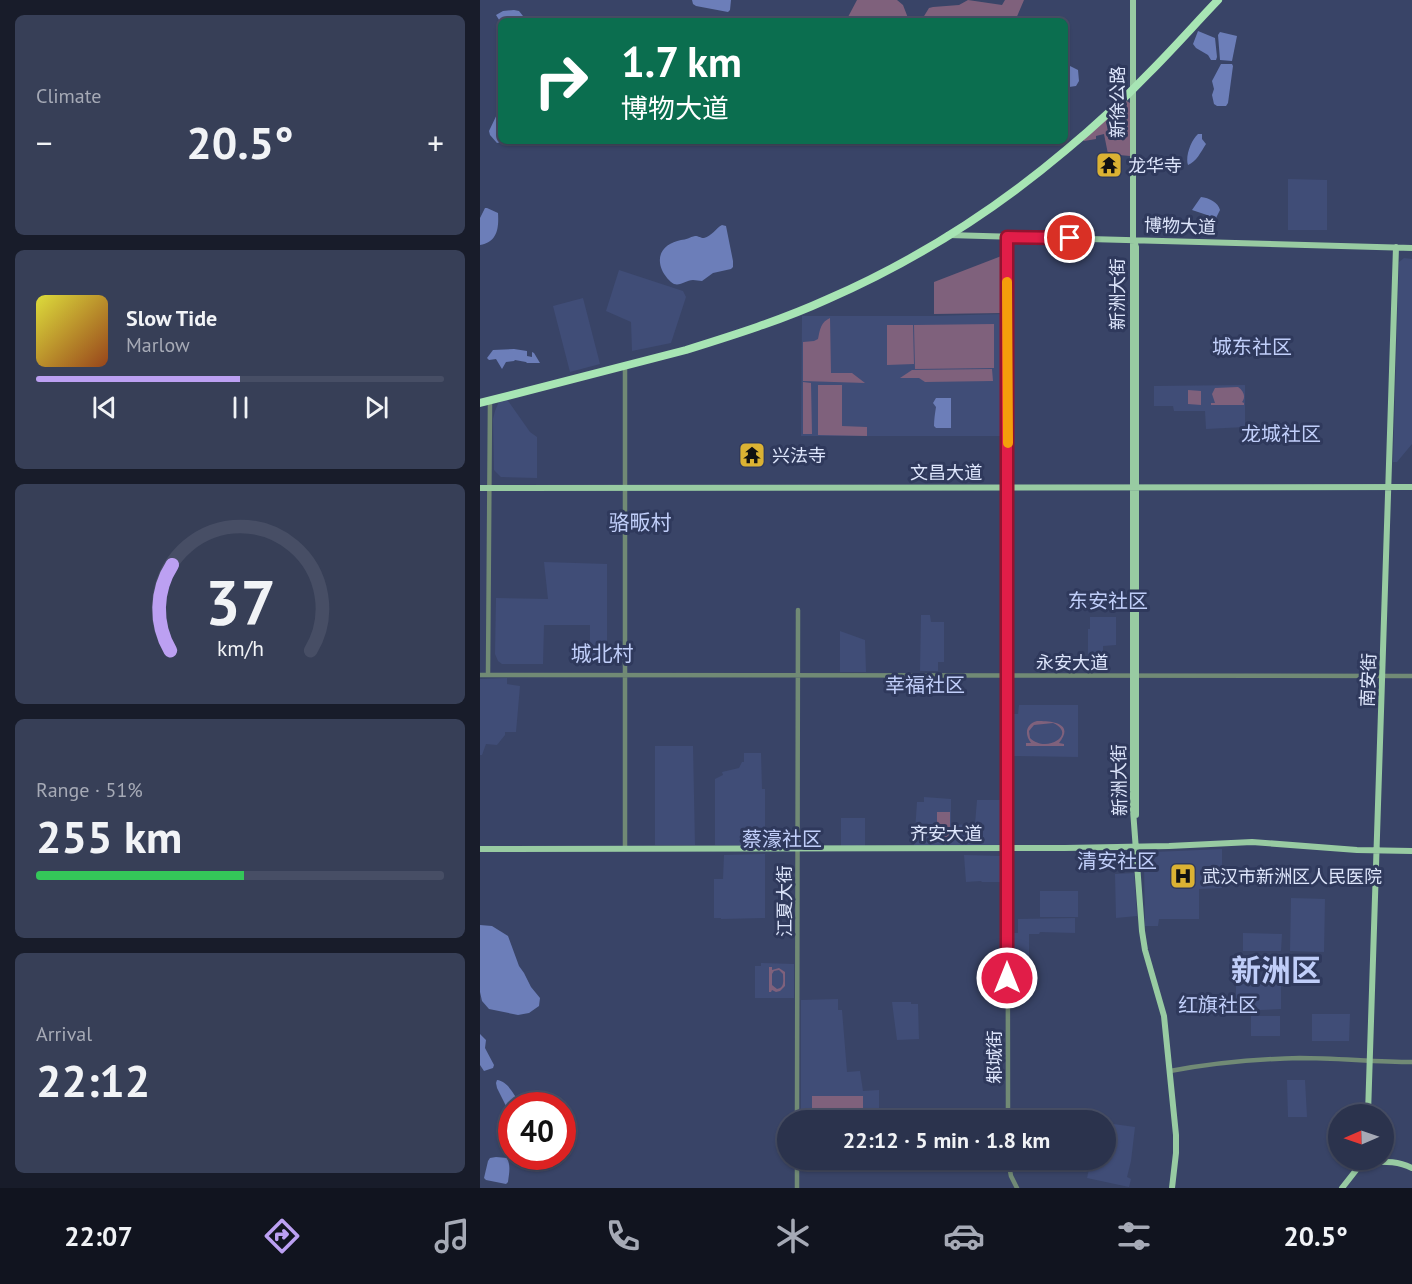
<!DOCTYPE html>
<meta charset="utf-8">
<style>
body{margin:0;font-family:"PT Sans","Noto Sans SC",sans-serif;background:#373f57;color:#f1f3f6;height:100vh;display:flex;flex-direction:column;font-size:22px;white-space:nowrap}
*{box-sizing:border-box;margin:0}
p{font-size:20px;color:#a6aab6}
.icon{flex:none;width:33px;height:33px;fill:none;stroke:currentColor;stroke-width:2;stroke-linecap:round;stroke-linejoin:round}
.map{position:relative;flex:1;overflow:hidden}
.sheet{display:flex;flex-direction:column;gap:15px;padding:15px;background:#181c2a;width:480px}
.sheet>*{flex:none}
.top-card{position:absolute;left:18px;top:18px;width:570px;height:126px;border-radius:9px;box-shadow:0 2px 4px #0004,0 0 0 2px #474e65;background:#0b6e4f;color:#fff;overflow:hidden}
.needle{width:39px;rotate:268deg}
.buttons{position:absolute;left:848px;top:1104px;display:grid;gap:12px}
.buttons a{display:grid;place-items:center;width:66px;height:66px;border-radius:50%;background:#2b334d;box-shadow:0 2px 4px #0004,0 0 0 2px #474e65;font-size:30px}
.speed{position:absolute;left:18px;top:1092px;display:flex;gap:12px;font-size:30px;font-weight:700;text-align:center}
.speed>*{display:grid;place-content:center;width:78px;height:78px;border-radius:50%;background:#2b334d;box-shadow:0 2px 4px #0004,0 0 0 2px #474e65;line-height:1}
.speed .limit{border:9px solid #d22;background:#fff;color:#111}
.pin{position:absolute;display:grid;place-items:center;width:51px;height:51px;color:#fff;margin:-26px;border:3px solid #fff;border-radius:50%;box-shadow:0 2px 6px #0007}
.me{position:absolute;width:66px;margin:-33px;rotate:0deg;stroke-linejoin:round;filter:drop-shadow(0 0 4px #0008)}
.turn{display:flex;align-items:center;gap:21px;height:126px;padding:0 24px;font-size:27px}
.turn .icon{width:78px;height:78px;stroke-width:2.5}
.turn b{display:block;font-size:42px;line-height:51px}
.big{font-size:45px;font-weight:700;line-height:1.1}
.sheet .widget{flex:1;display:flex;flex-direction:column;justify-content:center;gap:9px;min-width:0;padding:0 21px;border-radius:9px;background:#373f57}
.sheet .dial{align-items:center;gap:0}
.dial svg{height:156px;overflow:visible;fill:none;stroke:#474e65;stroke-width:7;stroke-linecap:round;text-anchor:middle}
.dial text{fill:#f1f3f6;stroke:none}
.song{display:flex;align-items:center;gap:18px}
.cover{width:72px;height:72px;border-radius:9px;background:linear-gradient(135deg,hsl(60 70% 55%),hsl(20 70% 35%))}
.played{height:6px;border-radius:3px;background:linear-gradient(90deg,#bca0f2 50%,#474e65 50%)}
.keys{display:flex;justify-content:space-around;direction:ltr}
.heat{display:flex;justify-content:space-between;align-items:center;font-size:33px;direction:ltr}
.charge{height:9px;border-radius:4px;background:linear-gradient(90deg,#34c759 51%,#474e65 0)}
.trip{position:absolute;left:297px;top:1110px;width:339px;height:60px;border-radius:30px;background:#2b334d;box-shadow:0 2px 4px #0004,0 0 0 2px #474e65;font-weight:700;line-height:60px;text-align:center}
.tab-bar{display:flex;height:96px;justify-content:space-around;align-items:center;background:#11141f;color:#a6aab6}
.tab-bar .icon{width:42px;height:42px}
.tab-bar .on{color:#bca0f2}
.tab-bar b{font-size:27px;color:#f1f3f6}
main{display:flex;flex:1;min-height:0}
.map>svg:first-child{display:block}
.built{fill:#404d77}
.green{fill:#7f617c;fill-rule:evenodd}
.water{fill:#6c7eb9}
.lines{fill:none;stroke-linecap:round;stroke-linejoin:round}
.minor{stroke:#718a75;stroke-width:4.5}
.major{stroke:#98cba2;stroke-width:6}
.highway{stroke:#a7e5b4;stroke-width:8}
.route-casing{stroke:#92132f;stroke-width:15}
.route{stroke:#e11d48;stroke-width:10}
.slow{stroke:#f59e0b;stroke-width:10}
.labels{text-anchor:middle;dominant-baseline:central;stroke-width:6;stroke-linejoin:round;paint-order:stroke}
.street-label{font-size:18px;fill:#dde5fb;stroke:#2f395c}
.poi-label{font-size:18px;fill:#dde5fb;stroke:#2f395c;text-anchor:start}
.neighbourhood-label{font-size:20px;fill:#c0cef9;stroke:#2f395c}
.quarter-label{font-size:21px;fill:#c0cef9;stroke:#2f395c}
.town-label{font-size:30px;font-weight:bold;fill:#c0cef9;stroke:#2f395c}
</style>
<main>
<section class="sheet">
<div class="widget"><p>Climate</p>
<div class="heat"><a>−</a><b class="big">20.5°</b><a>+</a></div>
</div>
<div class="widget">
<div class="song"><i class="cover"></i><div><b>Slow Tide</b><p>Marlow</p></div></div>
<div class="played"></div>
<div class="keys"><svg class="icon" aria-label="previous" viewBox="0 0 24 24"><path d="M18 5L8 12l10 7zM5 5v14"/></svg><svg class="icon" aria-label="pause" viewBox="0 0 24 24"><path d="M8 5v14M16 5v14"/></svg><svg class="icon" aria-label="next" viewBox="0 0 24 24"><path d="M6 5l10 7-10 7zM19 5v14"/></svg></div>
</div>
<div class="widget dial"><svg viewBox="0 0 100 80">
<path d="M14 69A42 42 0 1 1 86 69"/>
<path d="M14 69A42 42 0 0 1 15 25" stroke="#bca0f2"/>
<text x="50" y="56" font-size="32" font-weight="700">37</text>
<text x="50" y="72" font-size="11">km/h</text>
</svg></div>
<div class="widget"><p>Range · 51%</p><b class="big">255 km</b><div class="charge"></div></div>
<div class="widget"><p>Arrival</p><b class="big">22:12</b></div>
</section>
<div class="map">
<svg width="932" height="1188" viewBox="0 0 932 1188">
<rect width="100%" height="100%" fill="#394467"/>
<path class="built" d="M808,179l39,1v50h-39z
M924,258l8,1v185l-15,18h-4l6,-200z
M139,270l64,21 3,6 -15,46 -39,8 -1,-29 -25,-11z
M103,298l17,66 -30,8 -17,-66z
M522,314l2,122h-203l1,-120h132z
M765,385v42l-39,2 -1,-18h-31l-1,-5h-19v-20z
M26,398l24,34 7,5v41l-36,-1 -7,-7 -1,-51 2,-8 5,-12z
M64,562l63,2v94h-17v-33h-46l-1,39h-41l-4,-3 -3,-7 1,-56 52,1z
M441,615h9l1,7h13v40h-6v9h-18z
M610,617h26v28l-13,1v15h-15v-32h2z
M360,631l25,9 1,32h-26z
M27,678v6l13,2 -4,46h-11v3l-8,10 -11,-1 -4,11h-2v-76z
M539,705h59v52l-68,-1 1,-42h7z
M175,746h38l2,99h-40z
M264,753h17l1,36h3v57l-50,-1v-66l8,-4 -1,-3 17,-4 3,-6h2z
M444,797l27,2v26l24,-1 2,-24h27v46h-90l3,-44h7z
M361,818h24v28h-24z
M742,849v39l-23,1v30h-40l-1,7h-13l-1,-63 3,-6 7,-5z
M285,854v64l-44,1v-1h-7v-39h9l1,-24z
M484,855l37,1 3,3v23h-22l-1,-1 -15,1z
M654,873l3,43 -21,2 -1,-44z
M560,891h38v26h-38z
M811,898l34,1 -1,53 -34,-1z
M595,918v15l-35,-1 -1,2h-10v23h-18v-24h7v-14z
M763,933l39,1 -1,17h-38z
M281,963l33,1v34h-39v-32h6z
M763,979h22v5h16v25l-45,2v-29h7z
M358,999v11h4l5,62 13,-1 3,20 16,-1v30h-78v-120z
M412,1002h19v2h7l1,35 -22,1z
M832,1014h38l-1,27h-37z
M771,1016h29v20h-29z
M807,1080h18l2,37h-19z
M626,1123l29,4 -4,34 -4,16 4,2 -2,8 -42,-9 4,-18h15z"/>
<path class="green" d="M377,0h40l6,5 5,13 9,3h-66l-3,-4z
M488,0l34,5 3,-5h19l-9,21h-94l8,-13 4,-1 26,-2z
M645,100l5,3v53l-22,-2 -4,-20 -8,2v3l-12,2 -2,-2z
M524,255v58l-70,1v-32z
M350,318l1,55h21l13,10 -62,-2v-39l11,-1 4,-2c2,-10 3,-17 12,-21z
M514,324v44l-79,1 -1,-44z
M407,325h26l1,39 -27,1z
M512,369l1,12 -68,1 -6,-4h-19l12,-8z
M323,382l8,1 1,51h-9z
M338,385h24v41l25,1v9l-49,-1z
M758,387c6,4 8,10 4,15l2,1v2h-33v-2h4l-3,-9 3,-6z
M708,390l13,1v14l-13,-1z
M557,721c15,0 38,2 22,22l5,1v2h-38v-3h5c-7,-9 -5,-19 6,-22zM573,723c25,11 -7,31 -23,15l-1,-7 5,-6z
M457,812h13v29h-13z
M289,967h3v3l7,-2 6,4v14l-5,5 -4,1 -4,-2 -1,2h-2zM299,970l4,4c0,6 2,14 -6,15l-5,-4v-11l2,-3z
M332,1096h51v24h-51z"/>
<path class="water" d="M212,0h39l-1,10 -2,2 -32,-6 -3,-2z
M34,10l5,1 8,10h-26v2l-5,-8 7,-4z
M718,31l17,7 2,19 -1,3h-5l-3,-5 -12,-7 -3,-4z
M740,32l17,4 -5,25 -12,-1 -2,-25z
M585,40l3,3 2,23 8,4 1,11 -3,5 -7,1 -4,2z
M741,64h11l1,2 -5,37 -2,3h-9l-3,-2 -2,-9 2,-6 -2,-8z
M21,106v35h6l-10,2 -7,-8 -1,-4z
M718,134h4v5l4,5c-5,8 -10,18 -18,21 -3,-8 3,-25 10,-31z
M721,197c8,1 17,5 19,13l-4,8 -24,-8z
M5,208h2l11,5c1,16 -1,29 -18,32v-27z
M242,225l4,1 7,35v6l-2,2 -18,4 -11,8c-3,0 -6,-1 -9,-1 -7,0 -12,6 -19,4 -4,-2 -10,-9 -12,-14 -7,-17 4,-27 19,-30 5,0 9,-3 14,-4 4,0 5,2 9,2 8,-2 12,-10 18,-13z
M34,349l13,2v5l5,1v-5l2,1 6,10h-13l-1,-1 -11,-2 -1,1 -8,1 -4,7 -6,-10 -7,1 -2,-2 6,-8z
M456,398h15v30h-15l-2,-2c0,-6 1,-13 2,-19l-3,-4z
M0,925l12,1 16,10 11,30 5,7 7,14 9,11 -1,8 -10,7 -11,2 -29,-6 -7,-8 -2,-9z
M0,1034l6,6 -1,8 9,17 -1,3 -9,3 -4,-6z
M17,1080c11,1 18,16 23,25l-8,1 -2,10 -3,-4 1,-2 -11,-22 -1,-5z
M16,1157l11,1c4,8 2,16 1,24l-2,2 -20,-4 -2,-2 4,-17 2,-3z"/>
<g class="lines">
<path class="minor" d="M527,237l1,883
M145,366v483
M8,674l2,-273
M0,675l932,1
M690,1071c43,-8 86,-12 130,-13 37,0 75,4 112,4
M317,1120l1,-510
M528,1160l3,16 6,12
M317,1188v-28"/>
<path class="major" d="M653,0v810l9,121 3,19 19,66 12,119v18l-4,35
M468,235l464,13
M654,241l2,6v568
M0,488l932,-1
M0,849l585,-1 104,-2 83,-4 105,8 55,1
M888,1114l28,-867
M884,1162c17,0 32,-2 48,6
M862,1188l22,-28"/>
<path class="highway" d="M0,403l206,-53c48,-15 96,-30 142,-51 85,-37 167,-89 238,-149 29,-24 57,-50 83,-77 24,-24 46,-49 69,-73"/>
</g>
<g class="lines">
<defs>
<path id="route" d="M527,978v-741l63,1"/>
</defs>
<use href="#route" class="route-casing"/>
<use href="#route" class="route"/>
<path class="slow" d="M527,282l1,161"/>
</g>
<defs>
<symbol id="temple-square" viewBox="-11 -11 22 22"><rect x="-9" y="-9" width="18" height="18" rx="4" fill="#dbb233" stroke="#2f395c"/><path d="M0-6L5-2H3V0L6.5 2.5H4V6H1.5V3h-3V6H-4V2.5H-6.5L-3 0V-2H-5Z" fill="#111"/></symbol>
<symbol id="hospital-square" viewBox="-11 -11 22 22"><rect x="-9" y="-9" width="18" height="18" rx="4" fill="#dbb233" stroke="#2f395c"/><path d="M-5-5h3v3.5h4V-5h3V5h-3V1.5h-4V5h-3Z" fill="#111"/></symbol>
</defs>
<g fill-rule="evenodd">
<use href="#temple-square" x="614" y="150" width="30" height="30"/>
<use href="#temple-square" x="257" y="440" width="30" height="30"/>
<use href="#hospital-square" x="688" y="861" width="30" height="30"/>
</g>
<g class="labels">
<g class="street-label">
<text transform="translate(637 102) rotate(-90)">新徐公路</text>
<text transform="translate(700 226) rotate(2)">博物大道</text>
<text transform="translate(637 294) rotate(-90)">新洲大街</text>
<text x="466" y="472">文昌大道</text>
<text x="592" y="662">永安大道</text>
<text transform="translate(888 680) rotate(-88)">南安街</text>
<text transform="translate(639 780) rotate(-91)">新洲大街</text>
<text x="466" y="833">齐安大道</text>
<text transform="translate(304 901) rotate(-90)">江夏大街</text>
<text transform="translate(514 1057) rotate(-90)">邾城街</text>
</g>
<g class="poi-label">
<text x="648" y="165">龙华寺</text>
<text x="292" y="455">兴法寺</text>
<text x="722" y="876">武汉市新洲区人民医院</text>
</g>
<g class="neighbourhood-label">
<text x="772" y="347">城东社区</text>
<text x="801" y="434">龙城社区</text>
<text x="628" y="601">东安社区</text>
<text x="445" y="685">幸福社区</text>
<text x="302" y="839">蔡濠社区</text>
<text x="637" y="861">清安社区</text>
<text x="738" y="1005">红旗社区</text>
</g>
<g class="quarter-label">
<text x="160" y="522">骆畈村</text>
<text x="122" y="653">城北村</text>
</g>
<g class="town-label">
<text x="796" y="969">新洲区</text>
</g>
</g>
</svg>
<div class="buttons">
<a><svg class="needle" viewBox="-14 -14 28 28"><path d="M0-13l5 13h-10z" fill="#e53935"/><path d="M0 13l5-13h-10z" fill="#a6aab6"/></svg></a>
</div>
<div class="speed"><div class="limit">40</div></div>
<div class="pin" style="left:590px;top:238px;background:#d93025"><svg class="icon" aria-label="arrive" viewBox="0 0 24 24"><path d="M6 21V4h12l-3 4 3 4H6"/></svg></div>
<svg class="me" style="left:527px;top:978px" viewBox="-20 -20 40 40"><circle r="17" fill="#e11d48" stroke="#fff" stroke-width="3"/><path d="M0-11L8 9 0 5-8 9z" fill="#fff"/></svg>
<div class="trip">22:12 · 5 min · 1.8 km</div>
<div class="top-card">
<div class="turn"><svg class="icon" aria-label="right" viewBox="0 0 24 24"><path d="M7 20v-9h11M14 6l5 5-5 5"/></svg><div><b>1.7 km</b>博物大道</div></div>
</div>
</div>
</main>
<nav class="tab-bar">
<b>22:07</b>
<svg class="icon on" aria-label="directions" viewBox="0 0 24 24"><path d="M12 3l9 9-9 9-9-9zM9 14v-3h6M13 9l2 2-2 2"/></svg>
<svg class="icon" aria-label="music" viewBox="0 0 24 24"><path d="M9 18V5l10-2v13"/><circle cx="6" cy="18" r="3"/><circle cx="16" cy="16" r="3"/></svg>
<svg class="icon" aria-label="phone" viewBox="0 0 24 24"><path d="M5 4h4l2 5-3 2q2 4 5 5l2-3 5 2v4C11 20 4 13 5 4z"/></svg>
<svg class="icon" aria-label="climate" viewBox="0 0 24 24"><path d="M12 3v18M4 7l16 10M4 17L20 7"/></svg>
<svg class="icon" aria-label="car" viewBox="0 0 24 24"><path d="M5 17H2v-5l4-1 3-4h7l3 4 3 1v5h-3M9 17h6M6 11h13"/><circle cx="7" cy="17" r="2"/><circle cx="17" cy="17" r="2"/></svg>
<svg class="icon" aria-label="filters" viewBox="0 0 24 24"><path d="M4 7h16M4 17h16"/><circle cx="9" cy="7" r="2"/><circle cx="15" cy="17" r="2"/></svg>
<b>20.5°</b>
</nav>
